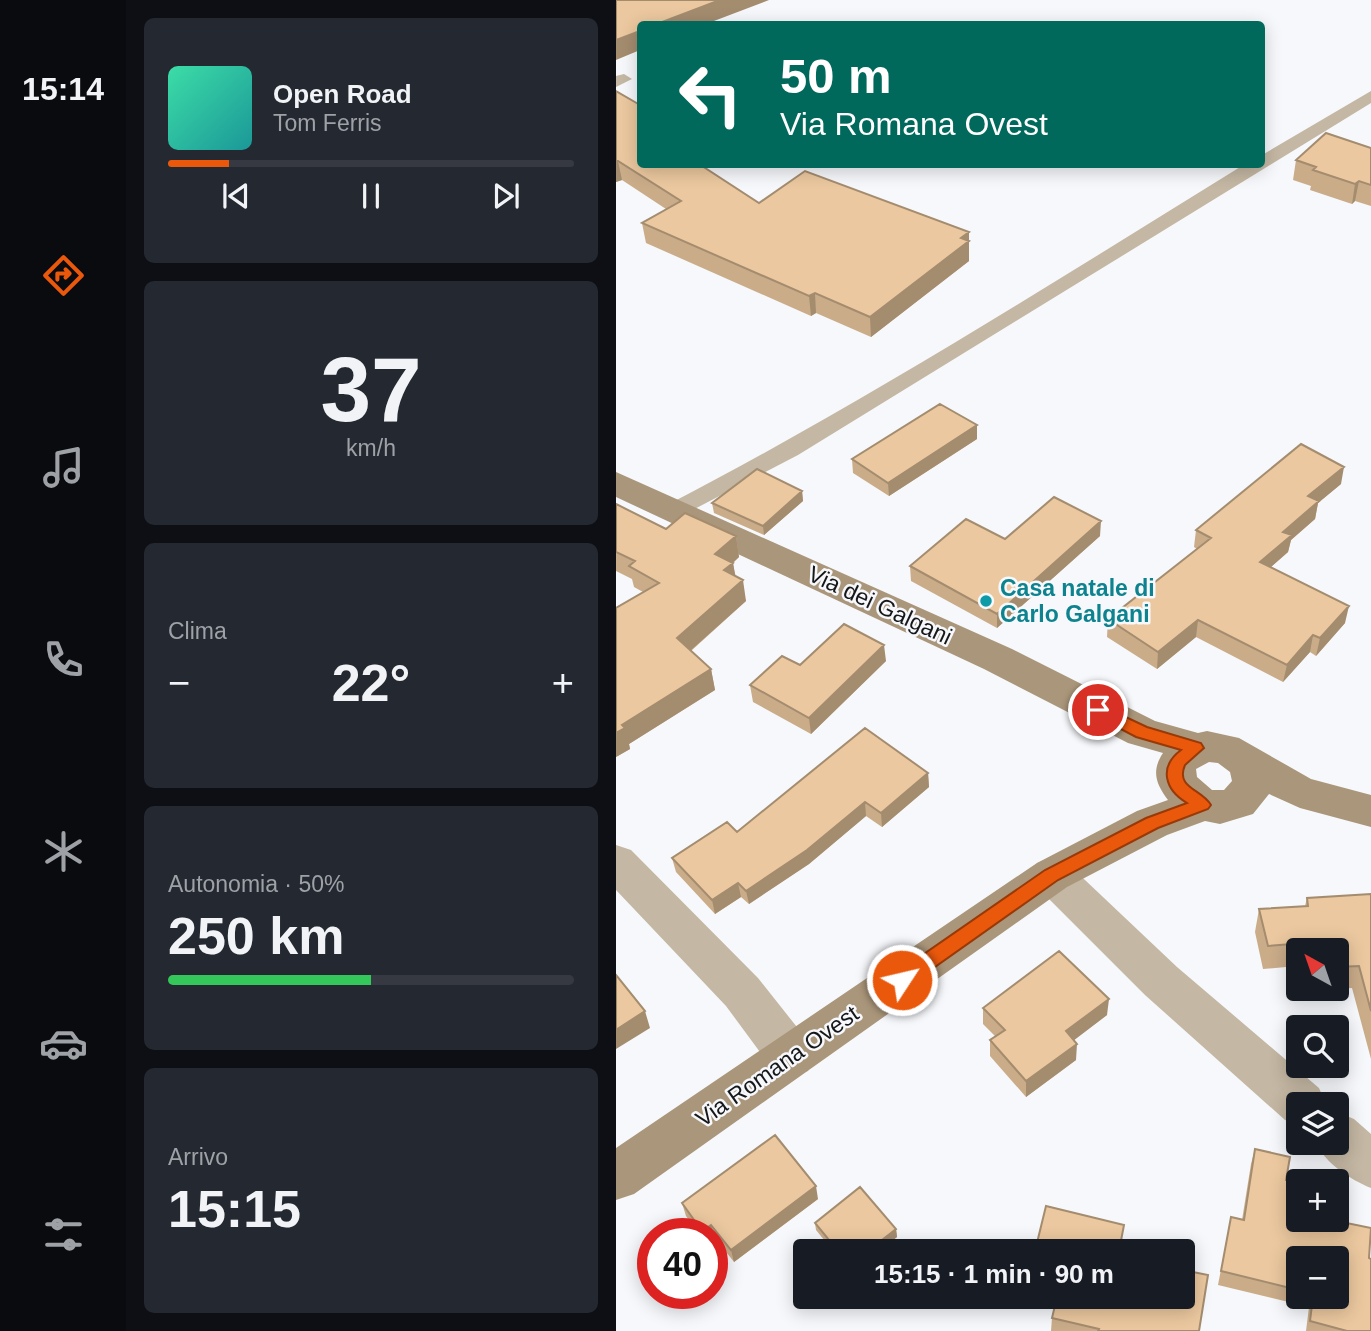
<!DOCTYPE html>
<html lang="it">
<meta charset="utf-8">
<style>
body{margin:0;font-family:Arial,sans-serif;background:#242831;color:#f1f3f6;height:100vh;display:flex;flex-direction:column;font-size:26px;white-space:nowrap}
*{box-sizing:border-box;margin:0}
p{font-size:23px;color:#9ea1a6}
.icon{flex:none;width:38px;height:38px;fill:none;stroke:currentColor;stroke-width:2;stroke-linecap:round;stroke-linejoin:round}
.map{position:relative;flex:1;overflow:hidden}
.drawer{display:flex;flex-direction:column;gap:18px;padding:18px;background:#0d0f14;width:490px}
.drawer>*{flex:none}
.hud{position:absolute;left:21px;top:21px;width:628px;height:147px;border-radius:7px;box-shadow:0 4px 18px #0003;background:#00695c;color:#fff;overflow:hidden}
.needle{width:46px;rotate:320deg}
.controls{position:absolute;left:670px;top:938px;display:grid;gap:14px}
.controls a{display:grid;place-items:center;width:63px;height:63px;border-radius:7px;background:#171b24;box-shadow:0 4px 18px #0003;font-size:35px}
.speed{position:absolute;left:21px;top:1218px;display:flex;gap:14px;font-size:35px;font-weight:700;text-align:center}
.speed>*{display:grid;place-content:center;width:91px;height:91px;border-radius:50%;background:#171b24;box-shadow:0 4px 18px #0003;line-height:1}
.speed .limit{border:10px solid #d22;background:#fff;color:#111}
.pin{position:absolute;display:grid;place-items:center;width:60px;height:60px;color:#fff;margin:-30px;border:4px solid #fff;border-radius:50%;box-shadow:0 2px 7px #0007}
.me{position:absolute;width:77px;margin:-38px;rotate:55deg;stroke-linejoin:round;filter:drop-shadow(0 0 5px #0008)}
.turn{display:flex;align-items:center;gap:24px;height:147px;padding:0 28px;font-size:32px}
.turn .icon{width:91px;height:91px;stroke-width:2.5}
.turn b{display:block;font-size:49px;line-height:60px}
.big{font-size:52px;font-weight:700;line-height:1.1}
.drawer .card{flex:1;display:flex;flex-direction:column;justify-content:center;gap:10px;min-width:0;padding:0 24px;border-radius:10px;background:#242831}
.drawer .dial{align-items:center;gap:0}
.dial b{font-size:91px;line-height:1}
.song{display:flex;align-items:center;gap:21px}
.cover{width:84px;height:84px;border-radius:10px;background:linear-gradient(135deg,hsl(160 70% 55%),hsl(180 70% 35%))}
.played{height:7px;border-radius:4px;background:linear-gradient(90deg,#ea580c 15%,#363941 15%)}
.keys{display:flex;justify-content:space-around;direction:ltr}
.heat{display:flex;justify-content:space-between;align-items:center;font-size:38px;direction:ltr}
.charge{height:10px;border-radius:5px;background:linear-gradient(90deg,#34c759 50%,#363941 0)}
.trip{position:absolute;left:177px;top:1239px;width:402px;height:70px;border-radius:7px;background:#171b24;box-shadow:0 4px 18px #0003;font-weight:700;line-height:70px;text-align:center}
main{display:flex;flex:1;min-height:0}
.tab-bar{display:flex;flex-direction:column;width:126px;justify-content:space-around;align-items:center;background:#090b0e;color:#9ea1a6}
.tab-bar .icon{width:49px;height:49px}
.tab-bar .on{color:#ea580c}
.tab-bar b{font-size:32px;color:#f1f3f6}
.map>svg:first-child{display:block}
.lines{fill:none;stroke-linecap:round;stroke-linejoin:round}
.lane{fill:#c4b7a3;fill-rule:evenodd}
.street{fill:#c4b7a3;fill-rule:evenodd}
.secondary{fill:#aa967a;fill-rule:evenodd}
.wall{fill:#caac89;fill-rule:evenodd}
.shaded-wall{fill:#a48c6f}
.building{fill:#ebc89f;stroke:#a48c6f;stroke-width:2}
.route{fill:#ea580c;stroke:#983908;stroke-width:2}
.culture-dot{fill:#0f9aa8;stroke:#f6f8fb;stroke-width:2.5}
.labels{text-anchor:middle;dominant-baseline:central;stroke-width:5;stroke-linejoin:round;paint-order:stroke}
.culture-label{font-size:23px;font-weight:bold;fill:#0d838f;stroke:#f6f8fb;text-anchor:start}
.street-label{font-size:23px;fill:#161718;stroke:#f6f8fb}
</style>
<main>
<nav class="tab-bar">
<b>15:14</b>
<svg class="icon on" aria-label="directions" viewBox="0 0 24 24"><path d="M12 3l9 9-9 9-9-9zM9 14v-3h6M13 9l2 2-2 2"/></svg>
<svg class="icon" aria-label="music" viewBox="0 0 24 24"><path d="M9 18V5l10-2v13"/><circle cx="6" cy="18" r="3"/><circle cx="16" cy="16" r="3"/></svg>
<svg class="icon" aria-label="phone" viewBox="0 0 24 24"><path d="M5 4h4l2 5-3 2q2 4 5 5l2-3 5 2v4C11 20 4 13 5 4z"/></svg>
<svg class="icon" aria-label="climate" viewBox="0 0 24 24"><path d="M12 3v18M4 7l16 10M4 17L20 7"/></svg>
<svg class="icon" aria-label="car" viewBox="0 0 24 24"><path d="M5 17H2v-5l4-1 3-4h7l3 4 3 1v5h-3M9 17h6M6 11h13"/><circle cx="7" cy="17" r="2"/><circle cx="17" cy="17" r="2"/></svg>
<svg class="icon" aria-label="filters" viewBox="0 0 24 24"><path d="M4 7h16M4 17h16"/><circle cx="9" cy="7" r="2"/><circle cx="15" cy="17" r="2"/></svg>
</nav>
<section class="drawer">
<div class="card">
<div class="song"><i class="cover"></i><div><b>Open Road</b><p>Tom Ferris</p></div></div>
<div class="played"></div>
<div class="keys"><svg class="icon" aria-label="previous" viewBox="0 0 24 24"><path d="M18 5L8 12l10 7zM5 5v14"/></svg><svg class="icon" aria-label="pause" viewBox="0 0 24 24"><path d="M8 5v14M16 5v14"/></svg><svg class="icon" aria-label="next" viewBox="0 0 24 24"><path d="M6 5l10 7-10 7zM19 5v14"/></svg></div>
</div>
<div class="card dial"><b>37</b><p>km/h</p></div>
<div class="card"><p>Clima</p>
<div class="heat"><a>−</a><b class="big">22°</b><a>+</a></div>
</div>
<div class="card"><p>Autonomia · 50%</p><b class="big">250 km</b><div class="charge"></div></div>
<div class="card"><p>Arrivo</p><b class="big">15:15</b></div>
</section>
<div class="map">
<svg width="755" height="1331" viewBox="0 0 755 1331">
<rect width="100%" height="100%" fill="#f6f8fb"/>
<g class="lines">
<path class="lane" d="M8,74l8,5 -16,8v-11z
M755,91v12l-573,352 -115,60 -8,2 -8,-2 -3,-5 3,-5c199,-103 387,-223 578,-341h17v-9z"/>
<path class="street" d="M0,845l15,5 127,128 50,63 7,15 -7,15 -17,6 -17,-6 -48,-65 -110,-116z
M436,857l15,6 110,104 142,121 7,16h-28v21l-13,-5 -140,-125 -108,-108 -7,-12 7,-12z
M721,1112l17,7 17,15v54c-20,-8 -46,-25 -55,-45h21z"/>
<path class="secondary" d="M0,472l396,177 143,72 43,12 9,-2 32,7 72,41 60,16v32l-71,-19 -31,-14 -16,20 -33,10 -15,-3 -38,14 -100,52 -433,307 -18,6v-52l421,-285 100,-52 31,-11c-12,-16 -17,-29 -5,-47l-35,-10 -144,-74 -368,-172zM593,762l9,1 12,9 2,9 -8,9h-12l-15,-13 -1,-8z"/>
</g>
<path class="wall" d="M0,91l24,73 119,39 210,29v29l-98,76 -55,-24 -5,3 -165,-73 -4,-20 24,-14 -44,-29 -6,2z
M755,148v58l-16,-5 -3,3 -42,-14 1,-4 -18,-6 3,-20z
M361,439l-88,57 -36,-23 -1,-14z
M725,484l-23,19 -3,16 -24,21 -3,12 -17,15 74,56 -29,33 -6,-4 -27,30 -87,-45 -39,32 -50,-32 1,-18 89,-70 -3,-2 2,-17z
M186,491l1,10 -39,34 -50,-22 -2,-10z
M0,504l50,25 70,7 3,21 -6,6 2,13 11,25 -55,50 20,18 4,21 -86,54 1,5 -14,8 27,-165 -9,-5 -2,-8 -16,-8z
M484,536l-103,92 -86,-47 -1,-15 95,-27z
M270,661l-75,73 -58,-32 -3,-17 50,-20z
M312,773l1,14 -47,40 -16,-11 -57,48 -60,40 -8,-7 -26,17 -39,-42 -4,-14 65,-26z
M755,894v165l-19,-71 -61,4 -5,-25 -23,2 -8,-37 4,-23 46,-3 2,-8zM682,950h39v39h-39z
M367,1008l124,7 -33,25 2,20 -50,37 -36,-41v-16l6,-3 -13,-13z
M639,1149l31,31 12,40 71,38 2,73h-65l3,-24 -91,-22 13,-68 11,3 9,-56zM682,1258l39,39h-39z
M202,1199l-84,63 -22,-28h-13l-13,-18 -4,-13z
M199,1223l81,6 1,8 -18,14h-46l-17,-21z
M426,1297h141l16,34h-148l1,-13 4,-17z"/>
<path class="shaded-wall" d="M104,0h49l-63,24h-49z
M24,31v19l-24,10v-20z
M0,161h2l4,19 -6,2z
M743,181l-4,20 -3,3 3,-20z
M353,232v29l-98,76 -1,-20z
M199,293l1,20 -5,3 -2,-20z
M361,425v14l-88,57 -1,-13z
M728,467l-3,17 -23,19 -3,16 -24,21 -3,12 -31,27 3,-17 48,-66z
M186,491l1,10 -39,34 -1,-9z
M485,521l-1,15 -103,92v-14z
M120,536l3,21 -11,10 5,-4 4,21 -18,-9 -4,-21z
M127,580l3,21 -65,58 -4,-21z
M733,606l-4,17 -29,33 4,-18z
M582,620l-2,17 -39,32 1,-17z
M697,635l-3,17 -27,30 4,-17z
M268,645l2,16 -75,73 -2,-16z
M95,669l4,21 -86,54 1,5 -14,8v-24l6,-8z
M312,773l1,14 -47,40 -1,-14z
M249,802l1,14 -57,48 -60,40 -3,-13z
M122,883l3,14 -26,17 -3,-14z
M493,999l-2,16 -42,32 1,-16z
M29,1011l5,17 -34,21v-19z
M461,1044l-1,16 -50,37v-16z
M200,1186l2,13 -84,63 -3,-12z
M95,1225l4,13 -3,1v-5h-9l-1,-3z
M280,1229l1,8 -18,14h-11z"/>
<path class="building" d="M0,0h104l-63,24h-17v7l-24,9z
M0,91l24,14v59h59l60,39 46,-32 164,61 -8,6 8,3 -99,76 -55,-24 -6,3 -167,-73 39,-22 -63,-40h-2z
M710,133l45,15v37l-12,-4 -4,3 -42,-14 3,-3 -20,-7z
M324,404l37,21 -89,58 -36,-24z
M685,444l43,23 -36,29 11,5 -36,31 9,3 -32,27 89,44 -29,32 -7,-3 -26,30 -89,-45 -40,32 -50,-33 103,-81 -15,-8z
M141,469l45,22 -39,35 -51,-23z
M438,497l47,24 -104,93 -87,-48 56,-47 39,20z
M0,504l50,25 19,-16 51,23 -21,18 18,9 -9,7 19,10 -66,58 34,31 -89,56 3,3 -9,5v-125l43,-25 -30,-17 6,-5 -19,-9z
M228,624l40,21 -75,73 -59,-33 32,-29 18,9z
M249,728l63,45 -47,40 -16,-11 -58,48 -61,41 -8,-8 -26,17 -40,-42 55,-36 10,10z
M755,894v117l-12,-45 -22,1v-17h-39v20h-1l-6,-26 -23,2 -9,-37 49,-3 -1,-8z
M443,951l50,48 -43,32 11,13 -51,37 -36,-41 15,-10 -22,-22z
M0,975l29,36 -29,19z
M159,1135l41,51 -85,64 -20,-25 -9,6 -20,-28z
M639,1149l35,8 -4,23 12,3v37h34l39,8 -2,30 2,1v72h-24l-37,-10 3,-24h24v-39h-39v32l-77,-19 10,-54 13,3z
M244,1187l36,42 -28,22h-30l-23,-28z
M430,1206l78,19 -5,26h-84z
M567,1270l25,5 -9,56h-101l1,-2 -47,-11 5,-21h126z"/>
<path class="route" d="M482,704l49,23 54,16 3,5 -19,17c-10,23 17,24 26,40l-3,4 -50,19 -100,52 -150,106 -6,2 -7,-2 -3,-6 3,-6 150,-104 101,-52 41,-15c-22,-13 -29,-36 -6,-53l-45,-13 -44,-23 -3,-4z"/>
<circle class="culture-dot" cx="370" cy="601" r="7"/>
<g class="labels">
<g class="culture-label">
<text x="384" y="588">Casa natale di<tspan x="384" dy="26">Carlo Galgani</tspan></text>
</g>
<g class="street-label">
<text transform="translate(264 605) rotate(25)">Via dei Galgani</text>
<text transform="translate(161 1066) rotate(-35)">Via Romana Ovest</text>
</g>
</g>
</svg>
<div class="controls">
<a><svg class="needle" viewBox="-14 -14 28 28"><path d="M0-13l5 13h-10z" fill="#e53935"/><path d="M0 13l5-13h-10z" fill="#9ea1a6"/></svg></a>
<a><svg class="icon" aria-label="search" viewBox="0 0 24 24"><circle cx="10" cy="10" r="6"/><path d="M15 15l6 6"/></svg></a>
<a><svg class="icon" aria-label="layers" viewBox="0 0 24 24"><path d="M12 4l9 5-9 5-9-5zM3 14l9 5 9-5"/></svg></a>
<a>+</a>
<a>−</a>
</div>
<div class="speed"><div class="limit">40</div></div>
<div class="pin" style="left:482px;top:710px;background:#d93025"><svg class="icon" aria-label="arrive" viewBox="0 0 24 24"><path d="M6 21V4h12l-3 4 3 4H6"/></svg></div>
<svg class="me" style="left:286px;top:980px" viewBox="-20 -20 40 40"><circle r="17" fill="#ea580c" stroke="#fff" stroke-width="3"/><path d="M0-11L8 9 0 5-8 9z" fill="#fff"/></svg>
<div class="trip">15:15 · 1 min · 90 m</div>
<div class="hud">
<div class="turn"><svg class="icon" aria-label="left" viewBox="0 0 24 24"><path d="M17 20v-9H6M10 6l-5 5 5 5"/></svg><div><b>50 m</b>Via Romana Ovest</div></div>
</div>
</div>
</main>
